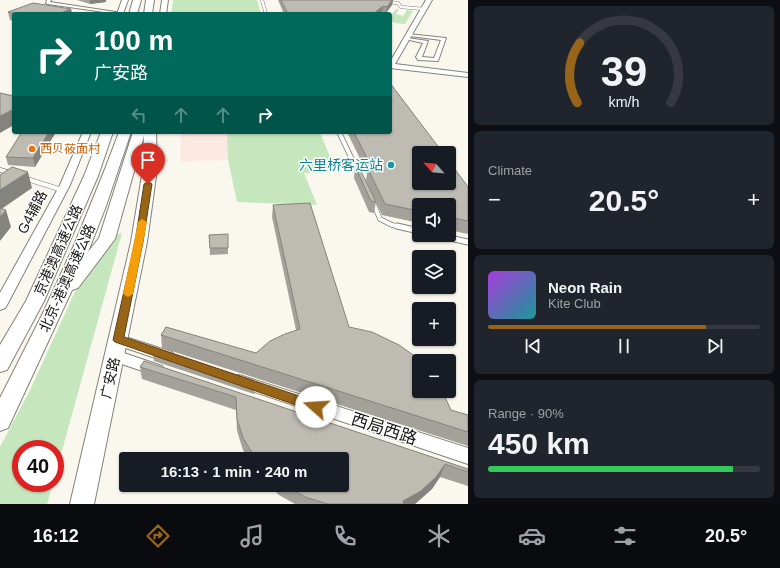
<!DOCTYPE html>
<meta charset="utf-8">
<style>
body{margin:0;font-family:Arial,"Noto Sans SC",sans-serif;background:#20242c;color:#f1f3f6;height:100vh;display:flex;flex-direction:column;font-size:15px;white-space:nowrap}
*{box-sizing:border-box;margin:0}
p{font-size:13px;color:#9ea1a6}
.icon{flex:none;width:22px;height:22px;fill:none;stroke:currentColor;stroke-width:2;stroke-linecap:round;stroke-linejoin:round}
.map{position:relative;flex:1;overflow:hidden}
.panel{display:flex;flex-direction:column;gap:6px;padding:6px;background:#0d0f14;width:312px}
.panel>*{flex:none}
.hud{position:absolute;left:12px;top:12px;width:380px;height:122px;border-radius:4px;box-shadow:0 1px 3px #0004;background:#00695c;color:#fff;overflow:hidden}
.needle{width:26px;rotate:297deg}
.buttons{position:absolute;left:412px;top:146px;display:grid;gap:8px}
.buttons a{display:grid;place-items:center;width:44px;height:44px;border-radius:4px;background:#171b24;box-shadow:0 1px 3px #0004;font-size:20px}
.speed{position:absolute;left:12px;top:440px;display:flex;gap:8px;font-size:20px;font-weight:700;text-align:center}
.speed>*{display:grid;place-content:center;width:52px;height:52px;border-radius:50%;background:#171b24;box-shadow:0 1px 3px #0004;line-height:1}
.speed .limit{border:6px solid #d22;background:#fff;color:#111}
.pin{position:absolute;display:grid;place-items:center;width:34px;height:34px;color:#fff;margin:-41px -17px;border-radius:50% 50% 50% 0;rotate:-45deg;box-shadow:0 0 4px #0007}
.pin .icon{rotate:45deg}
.me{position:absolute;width:44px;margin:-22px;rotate:289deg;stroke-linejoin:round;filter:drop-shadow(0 0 3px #0008)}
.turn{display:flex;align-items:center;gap:14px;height:84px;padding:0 16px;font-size:18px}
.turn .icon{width:52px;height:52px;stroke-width:2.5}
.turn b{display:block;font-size:28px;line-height:34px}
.lanes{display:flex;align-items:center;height:38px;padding:0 16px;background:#0003;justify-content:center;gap:20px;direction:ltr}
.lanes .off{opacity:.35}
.big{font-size:30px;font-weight:600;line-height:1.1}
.panel .widget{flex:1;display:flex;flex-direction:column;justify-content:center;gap:6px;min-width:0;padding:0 14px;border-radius:6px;background:#20242c}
.panel .dial{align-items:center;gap:0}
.dial svg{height:104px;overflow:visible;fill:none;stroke:#363941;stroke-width:7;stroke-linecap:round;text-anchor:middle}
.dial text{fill:#f1f3f6;stroke:none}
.song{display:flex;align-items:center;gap:12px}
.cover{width:48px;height:48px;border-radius:6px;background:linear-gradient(135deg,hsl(280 70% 55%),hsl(180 70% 35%))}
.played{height:4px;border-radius:2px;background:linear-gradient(90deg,#976418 80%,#363941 80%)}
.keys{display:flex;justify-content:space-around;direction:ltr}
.heat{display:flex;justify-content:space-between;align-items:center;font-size:22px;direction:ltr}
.charge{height:6px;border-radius:3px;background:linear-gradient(90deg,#34c759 90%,#363941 0)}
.trip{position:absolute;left:119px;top:452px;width:230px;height:40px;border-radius:4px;background:#171b24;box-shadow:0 1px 3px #0004;font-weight:600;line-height:40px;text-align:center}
.menu{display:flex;height:64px;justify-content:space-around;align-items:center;background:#090b0e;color:#9ea1a6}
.menu .icon{width:28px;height:28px}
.menu .on{color:#976418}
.menu b{font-size:18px;color:#f1f3f6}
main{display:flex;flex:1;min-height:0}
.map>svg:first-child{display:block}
.industrial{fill:#fde8e2}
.green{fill:#c6e7be}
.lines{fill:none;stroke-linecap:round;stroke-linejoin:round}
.service-far2-casing{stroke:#85827a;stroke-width:3.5}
.service-far1-casing{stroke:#85827a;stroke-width:5.5}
.service-casing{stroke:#85827a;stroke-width:7}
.minor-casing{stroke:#85827a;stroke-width:2}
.tertiary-casing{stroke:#85827a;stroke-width:2}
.trunk-casing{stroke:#85827a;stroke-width:2}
.motorway-casing{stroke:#85827a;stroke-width:2}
.service-far2{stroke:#fff;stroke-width:2.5}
.service-far1{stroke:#fff;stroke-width:4}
.service{stroke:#fff;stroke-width:5}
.minor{fill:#fff;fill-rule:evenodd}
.tertiary{fill:#fff;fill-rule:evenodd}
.trunk{fill:#fff;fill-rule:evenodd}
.motorway{fill:#fff;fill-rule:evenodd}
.wall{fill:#a3a199}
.shaded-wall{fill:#85837d}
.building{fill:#bebbb2;stroke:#85837d}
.route{fill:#976418;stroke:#624110}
.slow{fill:#f59e0b}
.food-dot{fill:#e8710a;stroke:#fff;stroke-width:1.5}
.culture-dot{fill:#0f9aa8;stroke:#fff;stroke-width:1.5}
.labels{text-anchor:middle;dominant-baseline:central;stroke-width:3;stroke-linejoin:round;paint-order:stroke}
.far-food-label{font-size:12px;fill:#c56008;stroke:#fff;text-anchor:start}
.culture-label{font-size:14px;fill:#0d838f;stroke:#fff;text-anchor:end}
.street-label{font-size:14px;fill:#181714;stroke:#fff}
.near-street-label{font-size:17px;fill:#181714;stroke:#fff}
</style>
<main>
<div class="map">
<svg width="468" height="504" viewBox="0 0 468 504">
<rect width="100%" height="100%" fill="#faf7ee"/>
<path class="industrial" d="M181,132h46l1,28 -48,1z"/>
<path class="green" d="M173,0h84l4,14h-90z
M396,9h3l-3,5 7,2 4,-6 6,1 -8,13 -9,-1 -6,-3v-3z
M227,132h93l16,40 -32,1 13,32 -80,-3 -9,-42z
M122,233l-67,243v-27h-34v34h32l-6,21h-47v-57l31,-59 47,-103 35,-50z"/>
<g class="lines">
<defs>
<path id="service-far2" d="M262,0l4,14
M388,2l10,1 3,4 23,2"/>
<path id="service-far1" d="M339,132l19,40
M0,170l10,3
M24,178l38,12
M373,202l7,17 12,6 9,2"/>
<path id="service" d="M397,226l22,5
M437,235l31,7"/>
<path id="minor" d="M47,0h4l-1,2 72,11 -4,1 -70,-10 -2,-1z
M408,34l38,4 -8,23 -20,-1 -2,-3 7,-14 -18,-4 2,-1 21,3 -6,16 12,1 7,-18 -31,-4h-2z"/>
<path id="tertiary" d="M122,0h6l-5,14h-6z
M162,0h6l-2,14h-6z
M426,0h6l-37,64 73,9v4l-78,-9v-6z
M83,132h8l-21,53 -63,120 -2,3 -5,2v-17l60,-108z
M119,335l53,17 2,4 -2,4 -5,2 -53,-18 -2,-4 2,-4z
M115,350l47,16 3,4 -3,4 -5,2 -47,-16 -2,-4 2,-4z
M239,375l229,73v16l-234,-79 -3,-4 3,-4z"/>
<path id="trunk" d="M144,132h12l1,37 -10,73 -53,262h-24l61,-262 12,-73z"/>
<path id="motorway" d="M133,0h8l-4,14h-8z
M146,0h8l-2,14h-8z
M101,132h12l-15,44 -54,125 -37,69 -7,2v-27l26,-44 58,-125z
M119,132h12l-25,74 -18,46 11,-14 34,-106h12l-30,107 -37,49 -6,2 -64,138 -8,3v-33l42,-83 33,-72 30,-74z"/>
</defs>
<use href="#service-far2" class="service-far2-casing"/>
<use href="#service-far1" class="service-far1-casing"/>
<use href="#service" class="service-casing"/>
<use href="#minor" class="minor-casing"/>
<use href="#tertiary" class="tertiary-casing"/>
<use href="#trunk" class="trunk-casing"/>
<use href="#motorway" class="motorway-casing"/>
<use href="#service-far2" class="service-far2"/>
<use href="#service-far1" class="service-far1"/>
<use href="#service" class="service"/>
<use href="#minor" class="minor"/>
<use href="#tertiary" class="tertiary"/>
<use href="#trunk" class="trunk"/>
<use href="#motorway" class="motorway"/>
</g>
<path class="wall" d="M77,0h29v2l-16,2z
M278,0h115l-1,5 -7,9h-101z
M71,9l1,5h-58v7l-4,-1 -2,-8z
M22,132h34l-21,35 -27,-2 -2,-8z
M347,132h43l78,55v47l-19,-4v-25h-30v18l-37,-8 -6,-13 -2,11 -5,-1 -15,-34 1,-12 20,35 -9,-21 1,-7z
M273,205l76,122 102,83 17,5v31l-306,-98 -1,-13 95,18 40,-23 -24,-113z
M228,234v20l-18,1 -1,-20z
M152,348l102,33v13l-100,-33z
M140,367l328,102v17l-28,-9 -8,12 -17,15h-120l-16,-9 -10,-10h73v-26h-94l-5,-9 -6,-19 -1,-21 -94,-31z"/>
<path class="shaded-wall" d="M90,0h16v2l-16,2z
M392,0h1l-1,5 -7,9 2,-7z
M383,6l-1,8h-9z
M71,9l1,5h-14z
M14,109v16l-14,8v-17z
M49,132h7l-21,35 -2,-9z
M28,172l4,16 -32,22v-20z
M6,210l5,17 -11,14v-24z
M445,464l-5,13 -8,12 -16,14 -1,1h-13l1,-3z"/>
<path class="building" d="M281,0h111l-5,7 -4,-1 -10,8h-85z
M33,3l38,6 -13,5h-40l-10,-2z
M390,83l53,70h-24v30h30v-22l19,26v34l-19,-4v-12h-30v6l-34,-7 -17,-35 5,1 -19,-38h36z
M0,93l14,3v6l-1,1h1v6l-14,7z
M22,132h27l-16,26 -27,-1z
M355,166l4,1 17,35 -5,-1z
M12,167l16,5 -28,18v-15z
M310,203l39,124 23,5 27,13 20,14 1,2h-1v30h23l9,19 17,5v17l-307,-97 5,-8 90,26 14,-12 15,-7 15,-5 -27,-124z
M0,208l6,2 -6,7z
M228,234v14h-18l-1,-13z
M153,347l101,34 -102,-33z
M144,361l324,108v3l-23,-8 -8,12 -16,15 -18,10 1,3h-76l-23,-7 -21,-12h58v-26h-86l-13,-21 -6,-19 -1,-22 -96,-30z"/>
<path class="route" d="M148,182l4,2 -9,58 -19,95 196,66 2,4 -2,4 -4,1 -201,-70 -2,-2 22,-98 9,-58z"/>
<path class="slow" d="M142,219l5,3 -14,72 -5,3 -5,-3 15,-72z"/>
<circle class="food-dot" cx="32" cy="149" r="4"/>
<circle class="culture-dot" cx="391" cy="165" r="4"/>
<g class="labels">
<g class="far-food-label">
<text x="40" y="149">西贝莜面村</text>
</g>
<g class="culture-label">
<text x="383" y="165">六里桥客运站</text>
</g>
<g class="street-label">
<text transform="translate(32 212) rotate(-62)">G4辅路</text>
<text transform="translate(58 250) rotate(-66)">京港澳高速公路</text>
<text transform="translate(67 278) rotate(-66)">北京-港澳高速公路</text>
<text transform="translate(110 378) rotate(-77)">广安路</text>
</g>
<g class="near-street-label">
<text transform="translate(384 429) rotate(18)">西局西路</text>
</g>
</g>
</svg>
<div class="buttons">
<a><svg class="needle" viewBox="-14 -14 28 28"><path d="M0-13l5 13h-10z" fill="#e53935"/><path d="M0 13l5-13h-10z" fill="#9ea1a6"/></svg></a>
<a><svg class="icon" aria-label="sound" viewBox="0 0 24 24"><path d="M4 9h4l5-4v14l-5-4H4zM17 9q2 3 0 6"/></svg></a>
<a><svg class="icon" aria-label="layers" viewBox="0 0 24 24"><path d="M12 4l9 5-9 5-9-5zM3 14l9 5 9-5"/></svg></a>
<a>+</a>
<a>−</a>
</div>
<div class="speed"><div class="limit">40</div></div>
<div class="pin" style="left:148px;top:184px;background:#d93025"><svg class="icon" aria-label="arrive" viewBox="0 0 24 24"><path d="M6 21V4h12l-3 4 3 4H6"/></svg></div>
<svg class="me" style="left:316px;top:407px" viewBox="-20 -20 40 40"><circle r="19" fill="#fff"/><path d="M0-13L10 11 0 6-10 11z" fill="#976418"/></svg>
<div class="trip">16:13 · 1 min · 240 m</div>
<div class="hud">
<div class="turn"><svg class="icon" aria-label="right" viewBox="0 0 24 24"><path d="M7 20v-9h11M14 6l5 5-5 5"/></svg><div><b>100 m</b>广安路</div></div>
<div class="lanes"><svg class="icon off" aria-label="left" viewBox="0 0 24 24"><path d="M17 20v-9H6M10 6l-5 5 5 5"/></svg><svg class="icon off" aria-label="ahead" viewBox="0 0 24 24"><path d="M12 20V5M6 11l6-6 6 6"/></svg><svg class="icon off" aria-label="ahead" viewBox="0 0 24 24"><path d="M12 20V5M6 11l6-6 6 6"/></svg><svg class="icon" aria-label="right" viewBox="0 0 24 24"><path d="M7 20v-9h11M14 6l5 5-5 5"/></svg></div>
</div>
</div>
<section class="panel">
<div class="widget dial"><svg viewBox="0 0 100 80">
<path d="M14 69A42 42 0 1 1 86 69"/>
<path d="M14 69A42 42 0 0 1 16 23" stroke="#976418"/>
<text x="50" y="56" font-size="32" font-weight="700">39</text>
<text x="50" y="72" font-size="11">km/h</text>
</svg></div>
<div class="widget"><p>Climate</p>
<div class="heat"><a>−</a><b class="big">20.5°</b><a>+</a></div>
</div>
<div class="widget">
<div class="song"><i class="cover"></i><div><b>Neon Rain</b><p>Kite Club</p></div></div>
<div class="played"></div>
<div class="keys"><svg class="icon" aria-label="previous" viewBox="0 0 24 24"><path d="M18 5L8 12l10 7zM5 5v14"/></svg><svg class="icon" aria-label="pause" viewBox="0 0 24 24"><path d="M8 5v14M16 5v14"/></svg><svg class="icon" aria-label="next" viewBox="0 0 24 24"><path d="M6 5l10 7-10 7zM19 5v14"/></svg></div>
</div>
<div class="widget"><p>Range · 90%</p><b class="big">450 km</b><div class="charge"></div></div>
</section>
</main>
<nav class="menu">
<b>16:12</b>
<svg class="icon on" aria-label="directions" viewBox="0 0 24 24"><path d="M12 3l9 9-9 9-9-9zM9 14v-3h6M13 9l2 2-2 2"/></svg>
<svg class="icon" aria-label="music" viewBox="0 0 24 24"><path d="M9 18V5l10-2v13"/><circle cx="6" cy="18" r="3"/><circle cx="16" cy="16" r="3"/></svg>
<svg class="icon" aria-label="phone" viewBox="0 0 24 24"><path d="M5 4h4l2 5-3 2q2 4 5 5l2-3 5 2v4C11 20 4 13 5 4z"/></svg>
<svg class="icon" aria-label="climate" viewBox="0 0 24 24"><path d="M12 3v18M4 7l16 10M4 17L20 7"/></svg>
<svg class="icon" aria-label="car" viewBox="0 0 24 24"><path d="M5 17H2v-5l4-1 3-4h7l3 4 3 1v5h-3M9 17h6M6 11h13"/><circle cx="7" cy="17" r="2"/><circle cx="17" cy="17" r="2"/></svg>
<svg class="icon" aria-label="filters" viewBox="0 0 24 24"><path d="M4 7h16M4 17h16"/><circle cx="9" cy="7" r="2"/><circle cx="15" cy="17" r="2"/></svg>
<b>20.5°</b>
</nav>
